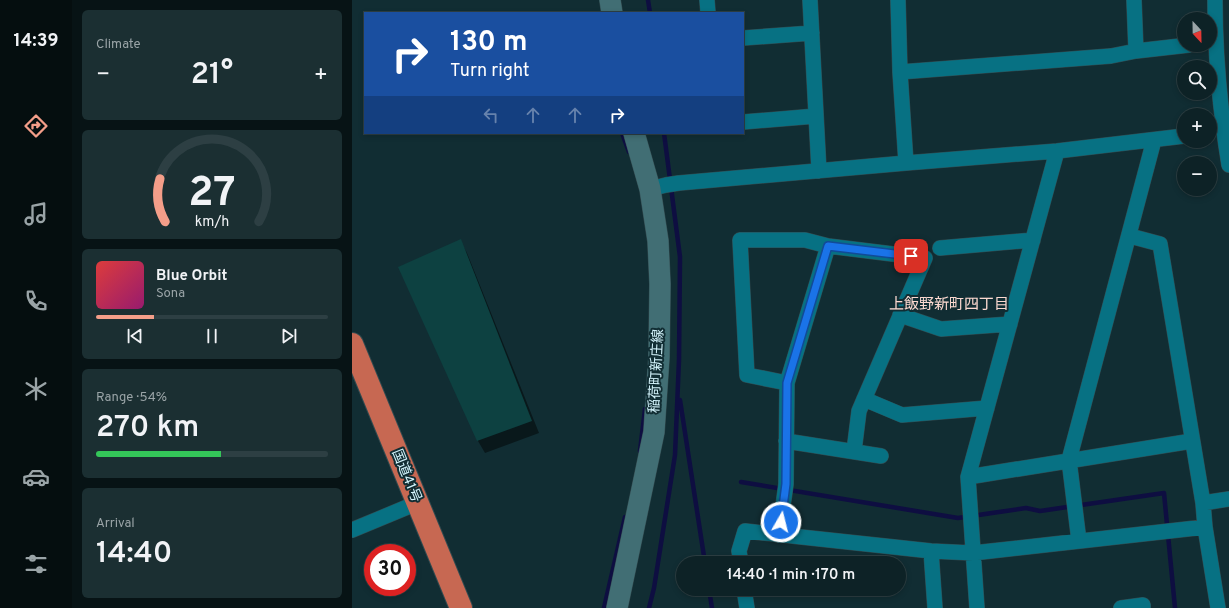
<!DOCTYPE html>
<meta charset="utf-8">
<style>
body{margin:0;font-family:Overpass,"Noto Sans JP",sans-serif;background:#1b2f32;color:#f1f3f6;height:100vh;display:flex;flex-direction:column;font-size:15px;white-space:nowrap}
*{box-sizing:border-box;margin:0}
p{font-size:13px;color:#9aa4a7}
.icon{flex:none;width:22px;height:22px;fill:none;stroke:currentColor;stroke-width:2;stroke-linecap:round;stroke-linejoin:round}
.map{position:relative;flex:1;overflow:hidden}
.details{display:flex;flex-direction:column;gap:10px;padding:10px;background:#071315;width:280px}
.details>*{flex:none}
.banner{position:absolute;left:12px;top:12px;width:380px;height:122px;border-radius:0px;box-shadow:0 2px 6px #0003,0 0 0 1px #2d3f43;background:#1a4fa0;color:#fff;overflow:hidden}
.needle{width:26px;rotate:158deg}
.tools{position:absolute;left:825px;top:12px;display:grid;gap:8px}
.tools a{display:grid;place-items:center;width:40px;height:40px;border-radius:50%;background:#0d2226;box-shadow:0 2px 6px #0003,0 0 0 1px #2d3f43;font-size:20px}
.speed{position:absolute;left:12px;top:544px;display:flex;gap:8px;font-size:20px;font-weight:700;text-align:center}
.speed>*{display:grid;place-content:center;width:52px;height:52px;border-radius:50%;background:#0d2226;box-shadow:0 2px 6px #0003,0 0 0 1px #2d3f43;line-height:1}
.speed .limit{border:6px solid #d22;background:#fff;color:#111}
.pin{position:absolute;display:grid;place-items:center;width:34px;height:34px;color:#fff;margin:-17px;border-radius:8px;box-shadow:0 2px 6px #0006}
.me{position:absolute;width:44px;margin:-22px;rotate:8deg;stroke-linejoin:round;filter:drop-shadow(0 0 3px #0008)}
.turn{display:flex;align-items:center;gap:14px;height:84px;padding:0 20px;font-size:18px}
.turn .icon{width:52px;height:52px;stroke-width:2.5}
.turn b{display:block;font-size:28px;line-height:34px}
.lanes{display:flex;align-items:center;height:38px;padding:0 20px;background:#0003;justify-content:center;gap:20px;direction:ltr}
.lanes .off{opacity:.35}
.big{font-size:30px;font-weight:600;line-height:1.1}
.details .tile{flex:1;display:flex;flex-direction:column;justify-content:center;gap:6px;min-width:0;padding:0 14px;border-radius:6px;background:#1b2f32}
.details .dial{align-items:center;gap:0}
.dial svg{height:104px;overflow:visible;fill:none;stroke:#2d3f43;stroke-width:7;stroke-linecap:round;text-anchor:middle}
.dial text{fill:#f1f3f6;stroke:none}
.song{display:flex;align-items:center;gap:12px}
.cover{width:48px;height:48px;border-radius:6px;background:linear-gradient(135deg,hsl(0 70% 55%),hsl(320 70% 35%))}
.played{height:4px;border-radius:2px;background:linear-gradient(90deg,#f49e89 25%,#2d3f43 25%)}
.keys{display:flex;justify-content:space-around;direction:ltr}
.heat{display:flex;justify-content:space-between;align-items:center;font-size:22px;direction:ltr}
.charge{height:6px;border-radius:3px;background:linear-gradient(90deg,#34c759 54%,#2d3f43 0)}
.trip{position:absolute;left:324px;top:556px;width:230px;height:40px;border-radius:20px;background:#0d2226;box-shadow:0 2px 6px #0003,0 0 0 1px #2d3f43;font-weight:600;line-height:40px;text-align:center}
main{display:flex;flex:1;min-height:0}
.tabs{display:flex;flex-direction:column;width:72px;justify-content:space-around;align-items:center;background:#050e0f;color:#9aa4a7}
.tabs .icon{width:28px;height:28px}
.tabs .selected{color:#f49e89}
.tabs b{font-size:18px;color:#f1f3f6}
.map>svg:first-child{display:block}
.shadow{fill:#0007}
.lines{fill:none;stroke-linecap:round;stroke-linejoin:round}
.stream{stroke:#0e0e41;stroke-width:4.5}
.building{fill:#0d4141}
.street-casing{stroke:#334b50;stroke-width:16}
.secondary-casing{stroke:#334b50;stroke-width:22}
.highway-casing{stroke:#334b50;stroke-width:24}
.street{stroke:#077183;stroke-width:15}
.secondary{stroke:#416e74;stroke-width:21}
.highway{stroke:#c76852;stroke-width:22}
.route-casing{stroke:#114b97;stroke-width:10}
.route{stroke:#1a73e8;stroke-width:7}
.labels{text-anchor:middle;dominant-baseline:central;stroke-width:4;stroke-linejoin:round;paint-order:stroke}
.street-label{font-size:14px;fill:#d4f4fc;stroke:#112d33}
.neighbourhood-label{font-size:15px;fill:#fbd9d0;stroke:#112d33}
</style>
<main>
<nav class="tabs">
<b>14:39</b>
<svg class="icon selected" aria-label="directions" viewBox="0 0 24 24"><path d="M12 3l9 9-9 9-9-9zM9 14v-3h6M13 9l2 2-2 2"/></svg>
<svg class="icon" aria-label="music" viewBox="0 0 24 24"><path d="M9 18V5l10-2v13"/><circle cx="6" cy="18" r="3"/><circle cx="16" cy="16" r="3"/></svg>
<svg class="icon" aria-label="phone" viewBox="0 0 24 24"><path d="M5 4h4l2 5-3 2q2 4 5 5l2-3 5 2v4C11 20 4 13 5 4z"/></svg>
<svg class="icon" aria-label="climate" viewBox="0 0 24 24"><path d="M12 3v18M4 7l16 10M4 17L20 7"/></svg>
<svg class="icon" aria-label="car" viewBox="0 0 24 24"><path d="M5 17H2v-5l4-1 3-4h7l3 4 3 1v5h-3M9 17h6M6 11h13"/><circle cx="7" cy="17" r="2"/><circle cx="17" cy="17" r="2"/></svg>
<svg class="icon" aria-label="filters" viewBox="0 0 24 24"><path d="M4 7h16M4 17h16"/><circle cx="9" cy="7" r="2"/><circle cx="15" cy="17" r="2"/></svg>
</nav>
<section class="details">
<div class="tile"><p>Climate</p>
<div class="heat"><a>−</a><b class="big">21°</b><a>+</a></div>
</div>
<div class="tile dial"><svg viewBox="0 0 100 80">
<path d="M14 69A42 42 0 1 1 86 69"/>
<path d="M14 69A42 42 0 0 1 10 36" stroke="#f49e89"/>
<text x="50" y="56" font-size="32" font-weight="700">27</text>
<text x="50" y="72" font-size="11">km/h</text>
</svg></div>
<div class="tile">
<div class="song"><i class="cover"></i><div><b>Blue Orbit</b><p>Sona</p></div></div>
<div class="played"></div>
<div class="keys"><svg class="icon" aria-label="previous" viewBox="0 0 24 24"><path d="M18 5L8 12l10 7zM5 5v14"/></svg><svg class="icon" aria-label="pause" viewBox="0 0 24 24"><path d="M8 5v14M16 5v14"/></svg><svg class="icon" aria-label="next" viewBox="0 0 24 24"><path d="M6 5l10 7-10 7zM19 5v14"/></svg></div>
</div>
<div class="tile"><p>Range · 54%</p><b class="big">270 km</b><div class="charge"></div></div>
<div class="tile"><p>Arrival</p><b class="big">14:40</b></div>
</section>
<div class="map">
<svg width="877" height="608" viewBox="0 0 877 608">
<rect width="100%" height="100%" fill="#112d33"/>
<path class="shadow" d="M108,241l7,12 72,180 -54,20 -7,-12 -79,-174z"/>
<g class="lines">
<path class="stream" d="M296,0l2,13
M270,133l7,19
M328,400l25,163
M288,451l5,-42
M389,482l217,36 68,-10 14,3 124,-18 11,115
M357,589l3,19
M252,608l21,-91
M297,608l5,-20 21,-133 4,-95 1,-103 -16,-124"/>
</g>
<path class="building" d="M109,239l71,182 -55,20 -79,-174z"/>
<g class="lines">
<defs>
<path id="street" d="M355,0l1,13
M458,0l9,171
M546,0l2,72 6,91
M782,0l2,51
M863,0c0,55 5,110 14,165
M391,38l69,-5
M548,72l211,-16 25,-5 53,-6
M391,122l73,-6
M298,189l16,-4 13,-2 227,-20 151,-12 127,-15
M778,236l30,8 43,259 2,24 13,81
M588,248l93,-8
M548,315l41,14 69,-5
M435,383l-40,-8 -7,-135h65l23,6 97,12 -66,153 -5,40
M512,399l38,16 85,-7
M434,441l95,15
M616,477l224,-36
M851,503l26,-4
M0,530l65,-27
M427,535l7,-51 1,-101 41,-137
M727,541l-10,-81 85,-320
M579,551l4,57
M389,563l-2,-12 6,-20 186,20 42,2 232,-26
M392,589l3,19
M625,608l-9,-131 89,-326
M769,608l22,-3v3"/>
<path id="secondary" d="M258,0l2,13
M265,608l37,-176 5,-75 1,-73 -2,-43 -8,-52 -16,-56"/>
<path id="highway" d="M0,344l109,264"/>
</defs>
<use href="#street" class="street-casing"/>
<use href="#secondary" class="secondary-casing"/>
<use href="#highway" class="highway-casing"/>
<use href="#street" class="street"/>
<use href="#secondary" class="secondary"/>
<use href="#highway" class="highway"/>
</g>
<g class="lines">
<defs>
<path id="route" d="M429,522l5,-38 1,-101 41,-137 83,10"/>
</defs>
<use href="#route" class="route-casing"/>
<use href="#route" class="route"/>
</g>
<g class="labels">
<g class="street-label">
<text transform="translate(305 371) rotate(-87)">稲荷町新庄線</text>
<text transform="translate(54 476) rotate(68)">国道41号</text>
</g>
<g class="neighbourhood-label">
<text x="597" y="305">上飯野新町四丁目</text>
</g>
</g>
</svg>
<div class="tools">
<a><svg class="needle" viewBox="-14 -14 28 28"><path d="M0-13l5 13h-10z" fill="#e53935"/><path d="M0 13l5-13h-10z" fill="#9aa4a7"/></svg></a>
<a><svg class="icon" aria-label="search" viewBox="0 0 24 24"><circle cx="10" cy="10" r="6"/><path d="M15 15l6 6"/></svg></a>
<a>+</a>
<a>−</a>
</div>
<div class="speed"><div class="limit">30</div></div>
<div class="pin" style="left:559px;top:256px;background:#d93025"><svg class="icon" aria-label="arrive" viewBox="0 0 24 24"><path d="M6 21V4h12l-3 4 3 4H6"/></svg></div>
<svg class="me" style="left:429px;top:522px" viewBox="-20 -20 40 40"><circle r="17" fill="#1a73e8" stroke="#fff" stroke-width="3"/><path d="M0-11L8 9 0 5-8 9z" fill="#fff"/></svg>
<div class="trip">14:40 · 1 min · 170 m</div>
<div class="banner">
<div class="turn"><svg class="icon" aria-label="right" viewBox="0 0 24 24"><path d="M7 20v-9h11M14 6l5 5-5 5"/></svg><div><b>130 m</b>Turn right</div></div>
<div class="lanes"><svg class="icon off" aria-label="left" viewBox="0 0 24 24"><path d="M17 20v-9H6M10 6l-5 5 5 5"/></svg><svg class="icon off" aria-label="ahead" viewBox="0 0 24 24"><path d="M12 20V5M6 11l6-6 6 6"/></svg><svg class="icon off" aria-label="ahead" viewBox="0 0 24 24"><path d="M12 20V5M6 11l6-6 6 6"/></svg><svg class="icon" aria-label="right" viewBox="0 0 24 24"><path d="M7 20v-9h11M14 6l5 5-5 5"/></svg></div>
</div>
</div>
</main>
